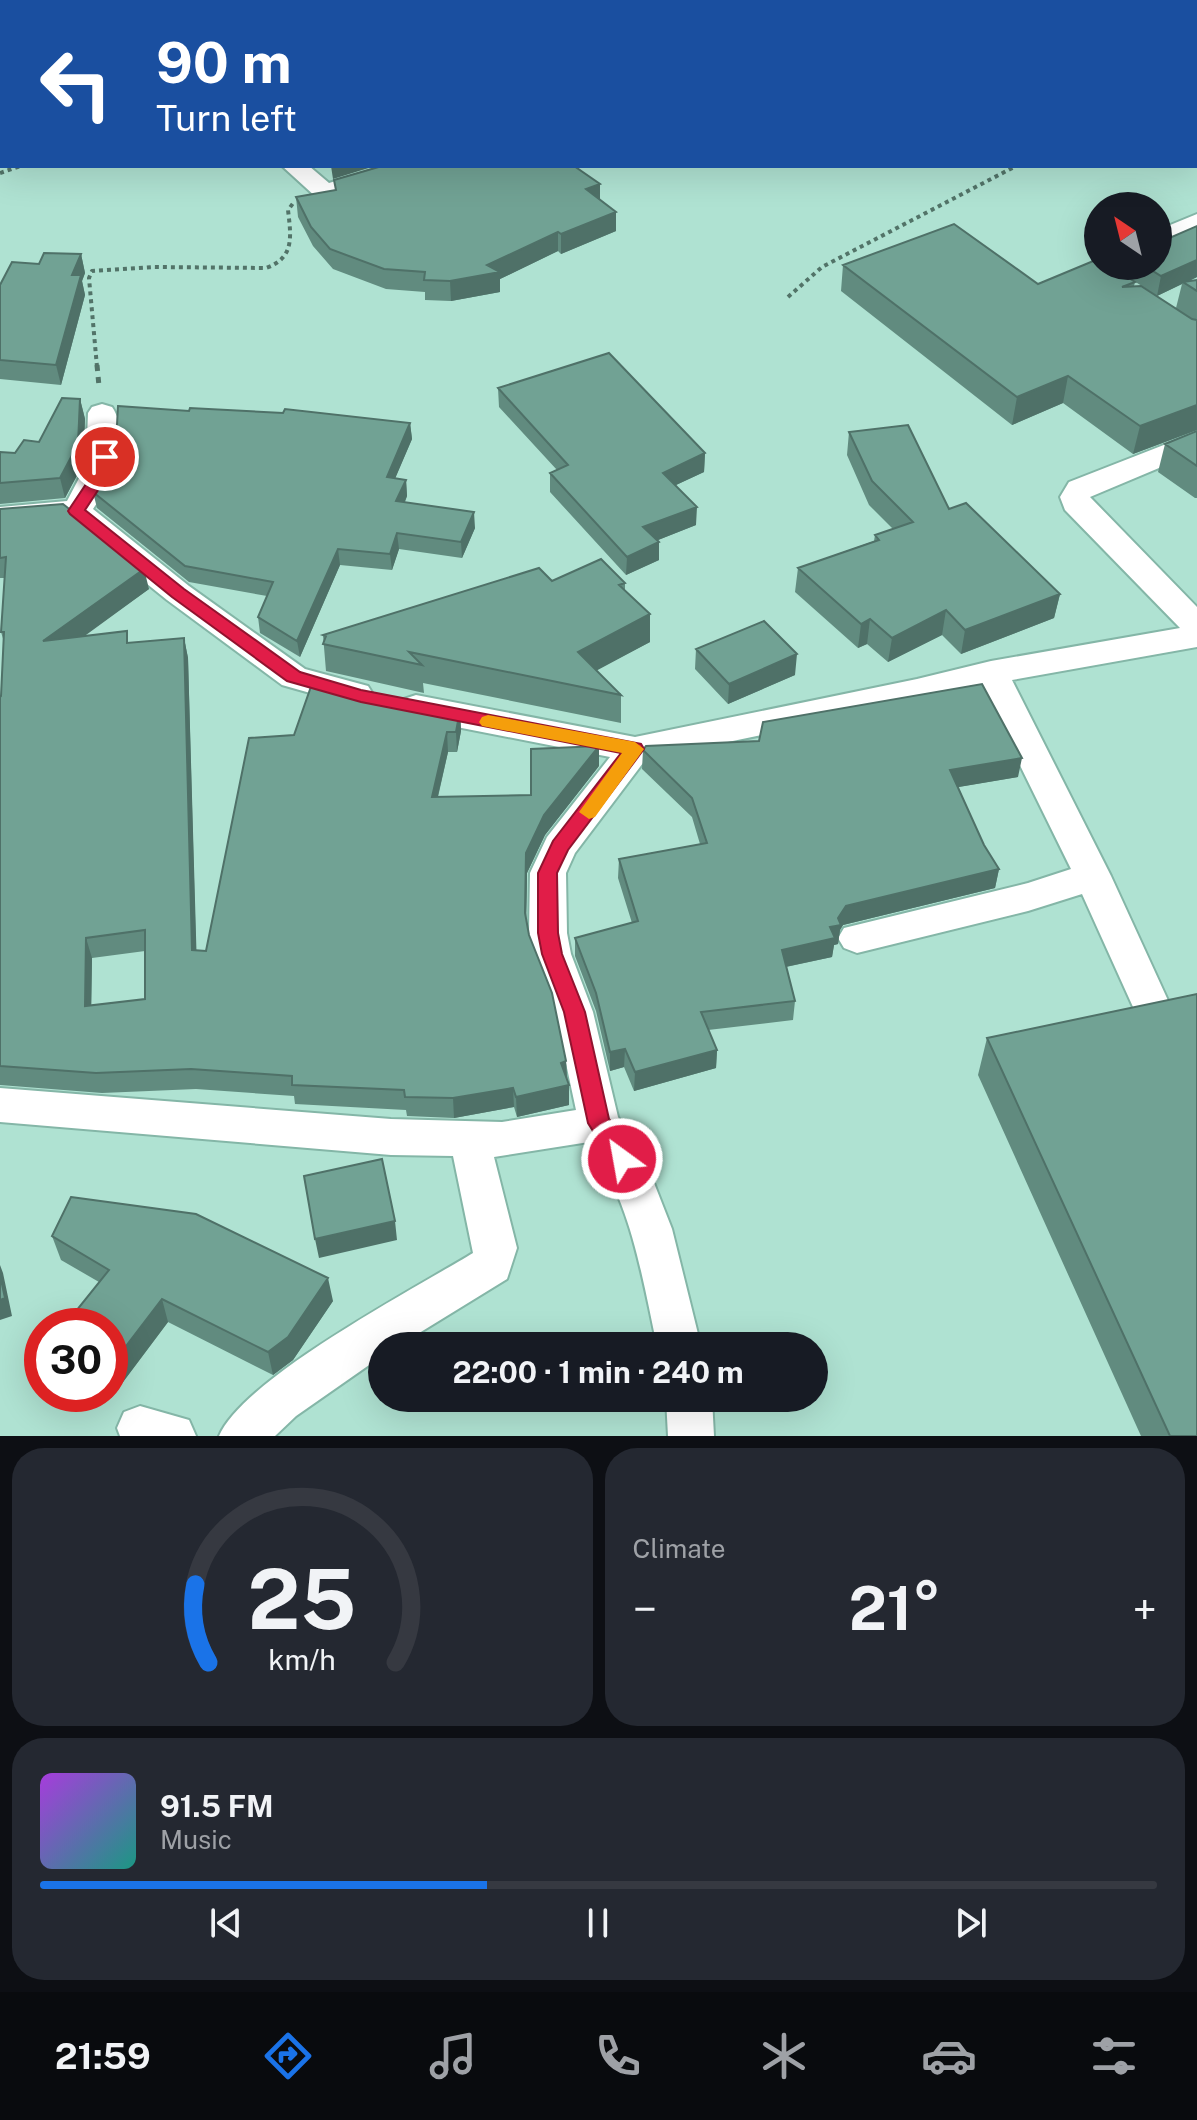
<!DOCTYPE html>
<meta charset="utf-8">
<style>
body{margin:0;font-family:"Public Sans",sans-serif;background:#242831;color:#f1f3f6;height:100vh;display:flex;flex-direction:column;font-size:30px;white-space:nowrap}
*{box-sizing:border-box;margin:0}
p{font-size:26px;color:#9ea1a6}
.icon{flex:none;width:44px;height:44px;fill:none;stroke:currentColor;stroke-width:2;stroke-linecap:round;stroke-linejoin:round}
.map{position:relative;height:1436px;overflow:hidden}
.side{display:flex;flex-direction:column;gap:12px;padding:12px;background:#0d0f14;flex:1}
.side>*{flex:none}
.guide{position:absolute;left:0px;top:0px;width:1198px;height:168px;box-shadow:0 8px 32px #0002;background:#1a4fa0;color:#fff;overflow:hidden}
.needle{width:52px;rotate:325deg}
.controls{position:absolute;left:1084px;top:192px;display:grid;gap:16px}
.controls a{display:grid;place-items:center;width:88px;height:88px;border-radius:50%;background:#171b24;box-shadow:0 8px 32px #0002;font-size:40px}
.speed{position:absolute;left:24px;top:1308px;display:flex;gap:16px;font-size:40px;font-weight:700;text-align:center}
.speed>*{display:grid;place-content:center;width:104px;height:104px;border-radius:50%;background:#171b24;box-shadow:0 8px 32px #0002;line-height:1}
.speed .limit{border:12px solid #d22;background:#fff;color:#111}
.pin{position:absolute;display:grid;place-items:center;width:68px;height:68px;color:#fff;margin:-34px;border:4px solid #fff;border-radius:50%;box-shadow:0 2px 8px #0007}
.me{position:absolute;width:88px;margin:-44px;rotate:328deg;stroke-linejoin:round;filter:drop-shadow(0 0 6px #0008)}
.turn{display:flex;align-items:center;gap:28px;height:168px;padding:0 24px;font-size:36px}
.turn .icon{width:104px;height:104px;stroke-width:2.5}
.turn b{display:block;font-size:56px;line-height:68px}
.big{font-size:60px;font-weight:700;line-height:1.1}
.side .card{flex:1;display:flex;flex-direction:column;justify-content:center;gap:12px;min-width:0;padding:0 28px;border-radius:32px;background:#242831}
.side .dial{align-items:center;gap:0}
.dial svg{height:208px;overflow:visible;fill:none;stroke:#363941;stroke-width:7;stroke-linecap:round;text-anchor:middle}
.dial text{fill:#f1f3f6;stroke:none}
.song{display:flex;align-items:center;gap:24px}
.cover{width:96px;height:96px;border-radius:12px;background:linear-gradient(135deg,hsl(280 70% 55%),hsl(170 70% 35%))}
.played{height:8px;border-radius:4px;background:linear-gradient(90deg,#1a73e8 40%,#363941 40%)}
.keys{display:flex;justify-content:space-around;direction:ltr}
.heat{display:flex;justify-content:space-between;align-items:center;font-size:44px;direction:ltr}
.side .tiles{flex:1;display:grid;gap:12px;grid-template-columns:1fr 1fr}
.card:last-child{grid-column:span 2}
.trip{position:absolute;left:368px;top:1332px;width:460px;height:80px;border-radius:40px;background:#171b24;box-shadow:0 8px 32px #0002;font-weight:700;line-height:80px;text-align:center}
.tabs{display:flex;height:128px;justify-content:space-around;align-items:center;background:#090b0e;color:#9ea1a6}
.tabs .icon{width:56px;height:56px}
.tabs .on{color:#1a73e8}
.tabs b{font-size:36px;color:#f1f3f6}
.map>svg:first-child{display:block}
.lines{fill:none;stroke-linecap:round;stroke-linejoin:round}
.street-casing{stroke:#84b6a7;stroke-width:4}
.path-far1{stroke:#527368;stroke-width:4;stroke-dasharray:4 4;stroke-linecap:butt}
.path{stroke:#527368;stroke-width:5;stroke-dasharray:6 6;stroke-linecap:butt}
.street{fill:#fff;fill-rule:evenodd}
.wall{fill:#618b7f;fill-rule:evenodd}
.shaded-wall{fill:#4f7168}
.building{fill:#71a294;stroke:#4f7168;stroke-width:2;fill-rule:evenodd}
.route{fill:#e11d48;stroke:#92132f;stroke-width:2}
.slow{fill:#f59e0b}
</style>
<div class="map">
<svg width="1197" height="1436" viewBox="0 0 1197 1436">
<rect width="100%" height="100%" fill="#afe2d2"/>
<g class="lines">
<defs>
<path id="street" d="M86,0h23l1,2h-23z
M886,0h27l-28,2z
M282,166h27l20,17 57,-17h38l-3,5 -96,29 -9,-3z
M1197,214v18l-39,16v-18z
M102,404l10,3c20,28 -1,78 -19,102l96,77 116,83 63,17 5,8 -5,8 -12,4 -74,-21 -115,-85 -98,-79 -69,6v-20l67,-6 19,-36 2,-52 4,-6z
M1197,432v20l-107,45 107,110v40l-185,33 99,196 60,131 -5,11 -14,5 -14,-5 -56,-124 -54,17 -171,42 -13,-5 -6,-10 6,-10 184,-45 43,-14 -90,-183 -64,17 -271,56 -71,94 -9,20 1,60 4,21 22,58 25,105 27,43 27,69 29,117h-44c-15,-70 -26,-144 -68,-204l-95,15 23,91 -10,31 -109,67h-16v10l-86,60 -21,20h-56c25,-58 195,-147 254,-183l-20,-97 -62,-1 -391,-33v-34l391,31 111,3 74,-12 -21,-98 -22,-58 -4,-21 1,-60 17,-36 63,-80 -194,-38 -12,-4 -5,-8 5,-8 12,-4 219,42 282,-58 74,-18 189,-33 -115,-118 -5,-13 9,-15z
M666,1398h46l2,38h-46z
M140,1406l49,14 7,16h-76l-3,-8 7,-16z"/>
</defs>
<use href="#street" class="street-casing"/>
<path class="path-far1" d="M0,173l21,-7
M788,297l34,-30 194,-101
M97,367l-8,-89 3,-7 61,-4 113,1c29,-10 25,-32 22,-58l6,-8"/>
<path class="path" d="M97,365l2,21"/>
<use href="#street" class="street"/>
</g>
<path class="wall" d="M128,0h546l3,2h-546z
M335,190l265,10 16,31 -55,23 -3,-3 -58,28v13l-49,9 -26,-1v-8l-39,-3 -53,-20 -20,-23 -15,-29 -2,-20z
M1197,226v51l-8,4 8,-1v150l-64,24 -70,-51 -51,22 -171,-134 2,-26 195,19 97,-2 -1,4 42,22 6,-24 -25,12 -32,-21 2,-9h31z
M81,254l4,19 -3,8 3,14 -24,90 -61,-6v-94l39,-21z
M498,388l207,65 -1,19 -28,13 20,40 -38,15 1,2v18l-33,15 -76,-83v-19l7,-3 -58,-63z
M80,399l5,20 -2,45 -18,34 -65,6v-52l15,1 24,-11z
M189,411l221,12 2,16 -17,39 11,2 1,16 -2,6 70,26 -13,30 -63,-9 -7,21 -52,-5 -40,92 -40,-24 -2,-16 9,-21 -78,-14 -92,-74 -4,-16z
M1197,431v67h-2l-37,-26 7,-28z
M849,432l211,162 -6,24 -93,36 -19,-19 -54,27 -21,-18 -9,4 -63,-56 3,-24 76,-27 1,-6 18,-6 -24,-24 -22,-50z
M0,509l149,80 -66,47 46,7 55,-5 4,20 8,292 10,1 88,-216 64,-44 102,19 1,21 -4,21h-9l-10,45 93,-2 68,-29 -54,69 -18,38 -1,46 3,16 37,126 3,44 -52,12 -3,-10 -60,11 -47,-2 -1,-6 -111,-6 -1,-8 -98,-7 -94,4 -102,-8v-388l1,-1 3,-54 -3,-10 4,-54h-5zM145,951v48l-54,6 1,-47z
M552,581l73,2v8l25,51 -54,28 25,25v28l-198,-40 1,10 -98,-22 -3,-36z
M696,649l99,26 -67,29 -33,-35z
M643,750l375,27 -60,10 26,58 15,24 -4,19 -152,37 -3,5 -2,14 -4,1 -2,12 -46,10 9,34 -2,19 -85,10 9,20 -1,18 -82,23 -10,-24 -14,4 -14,-60 -21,-55v-18l57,-15 -14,-45 1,-19 81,-15 -8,-27 -50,-48z
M987,1038l210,398h-56l-163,-361z
M52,1236l281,65 -40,59 -20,15 -105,-53 -57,76 -7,-4h6l-11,-112 -38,-22z"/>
<path class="shaded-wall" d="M331,166h44l-42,13z
M600,184v20l-14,-15z
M616,212v19l-55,23v-20z
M558,232v19l-58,28v13l-49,9 -1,-20 37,-16z
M81,254l4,19 -3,8 3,14 -24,90 -5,-20 16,-90z
M1197,260v17l-12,6 -2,-1 -1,2 -25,12 4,-20z
M1068,376l-5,27 -51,22 5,-28z
M80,399l5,20 -2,45 -18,34 -5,-20z
M1197,405v25l-64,24 7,-28z
M410,423l2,16 -23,54 -2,-16z
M705,453l-1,19 -41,19v-18z
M406,480l1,16 -9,21 -2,-16z
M697,507l-1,18 -53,21v-19z
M474,512l1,16 -13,30 -1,-16z
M397,533l2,16 -7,21 -2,-16z
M659,542v18l-33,15 1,-18z
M338,549l2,16 -40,92 -3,-16z
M144,569l5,20 -100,73 -6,-21z
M1060,594l-6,24 -93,36 4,-24z
M946,610l-4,25 -54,27 4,-24z
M650,614v28l-71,38 -1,-28z
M870,619l-3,25 -9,4 3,-24z
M184,638l4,20 9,312 -5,-20z
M797,654l-2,21 -67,29 1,-20z
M460,710l1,21 -4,21 -1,-20z
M447,732l1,20 -15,65 -1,-20z
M599,746v20l-54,69 -18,38 -1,61v-81l18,-38z
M1022,758l-4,19 -71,12 3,-19z
M999,869l-4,19 -152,37 -3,5 -2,14 -4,1 -2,12 -52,11 2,-18 48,-23 16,-21z
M86,938l6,20 -1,68 -6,-20z
M625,1049l-1,18 -14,4v-19z
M717,1050l-1,18 -82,23 1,-19z
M566,1061l1,20 -6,-18z
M569,1085v20l-52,12 -1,-20z
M513,1088l1,19 -60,11 -1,-20z
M395,1221l2,19 -78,18 -4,-19z
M0,1265l3,8 9,43 -12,4z
M328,1278l5,23 -40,59 -20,15 -5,-23z
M162,1299l6,23 -57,76 -1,-4v-27z"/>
<path class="building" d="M147,0h527l3,2h-528z
M382,166h192l26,18 -14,5 30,23 -55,22 -3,-2 -71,33 13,7 -50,9 -26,-1 1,-8 -41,-3 -54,-20 -19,-22 -15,-30 40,-7 -2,-10z
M954,224l84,60 60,-25v7h13l24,16 -13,5 19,-1 51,33 5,1v85l-57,21 -72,-50 -51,21 -174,-132z
M1197,226v34l-36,16 -16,-10h13v-23z
M44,253l37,1 -9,21h9l-25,90 -56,-5v-75l12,-23 27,2z
M1197,280v11l-14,-9z
M609,353l96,100 -42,20 34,34 -54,20 16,15 -32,15 -77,-84 18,-8 -70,-77z
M62,398l18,1 -2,45 -18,34 -60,5v-31l15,1 9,-13 15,2z
M118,406l71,5 1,-3 93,5 2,-4 125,14 -23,54 19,3 -10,21 78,11 -13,30 -64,-9 -7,21 -52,-5 -41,92 -39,-24 15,-35 -88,-16 -92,-74 23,-48z
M908,425l41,84 17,-6 94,91 -95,36 -19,-20 -54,28 -22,-19 -9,5 -63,-56 81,-28 -4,-5 38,-13 -41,-41 -23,-49z
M1197,431v35l-32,-22z
M63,504l81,65 -101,72 84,-10v12l57,-5 8,312 14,1 43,-213 45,-3 20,-57 44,13 102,19 -4,22h-9l-15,65 99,-2v-46l68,-3 -55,69 -18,38 -1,60 4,22 23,58 14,68 -5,2 8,22 -53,12 -3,-9 -60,10 -48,-1 -1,-7 -112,-5v-9l-101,-7 -95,4 -96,-7v-369l1,-1 3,-64h-3l5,-75 -6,1v-49zM145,930v69l-60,7 1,-68z
M601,559l24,24 -6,2 31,29 -72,38 43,43 -212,-43 13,13 -99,-21 3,-8 -3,-1 216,-67 13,13z
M764,621l33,33 -68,30 -33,-35z
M982,684l40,74 -72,12 34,75 15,24 -153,37 -8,12 3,7 -11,2 5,11 -53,12 13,51 -94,11 16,38 -82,22 -10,-23 -15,3 -14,-59 -21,-55 63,-17 -19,-62 88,-16 -15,-45 -49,-48 3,-4 113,-5 4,-19z
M1197,994v442h-27l-183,-398z
M382,1159l13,62 -80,18 -11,-63z
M71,1197l125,17 132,64 -40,59 -20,15 -106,-53 -52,68v-41h-46l45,-56 -57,-34z
M0,1275l5,23 -5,2z"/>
<path class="route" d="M105,452l8,5 -7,21 -21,32 99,79 116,83 61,18 280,54 3,5 -3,4 -73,97 -11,23 1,60 4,21 23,58 24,107 12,14 12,26 -3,6 -8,3 -8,-3 -26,-42 -24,-111 -22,-58 -4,-21v-60l15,-32 68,-88 -260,-51 -74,-21 -115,-84 -102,-83 -2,-3 22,-33 7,-21z"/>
<path class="slow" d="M488,715l147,27 9,7 -49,68 -6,2 -10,-7 43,-59 -140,-27 -3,-4 3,-5z"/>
</svg>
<div class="controls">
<a><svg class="needle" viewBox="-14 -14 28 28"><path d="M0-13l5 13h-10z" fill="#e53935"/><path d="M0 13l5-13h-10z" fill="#9ea1a6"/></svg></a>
</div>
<div class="speed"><div class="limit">30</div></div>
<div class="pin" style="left:105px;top:457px;background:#d93025"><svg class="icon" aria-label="arrive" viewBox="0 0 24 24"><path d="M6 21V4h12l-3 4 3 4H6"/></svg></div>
<svg class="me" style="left:622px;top:1159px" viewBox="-20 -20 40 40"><circle r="17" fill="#e11d48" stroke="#fff" stroke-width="3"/><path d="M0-11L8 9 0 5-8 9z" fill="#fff"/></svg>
<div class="trip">22:00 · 1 min · 240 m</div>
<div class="guide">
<div class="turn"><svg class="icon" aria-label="left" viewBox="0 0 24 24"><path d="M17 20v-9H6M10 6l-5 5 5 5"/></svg><div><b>90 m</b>Turn left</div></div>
</div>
</div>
<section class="side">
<div class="tiles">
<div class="card dial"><svg viewBox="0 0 100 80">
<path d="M14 69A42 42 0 1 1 86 69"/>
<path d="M14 69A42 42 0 0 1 9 39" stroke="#1a73e8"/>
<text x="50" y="56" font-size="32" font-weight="700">25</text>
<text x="50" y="72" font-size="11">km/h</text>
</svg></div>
<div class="card"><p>Climate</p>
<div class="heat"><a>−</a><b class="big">21°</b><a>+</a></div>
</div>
<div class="card">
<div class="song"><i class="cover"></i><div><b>91.5 FM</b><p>Music</p></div></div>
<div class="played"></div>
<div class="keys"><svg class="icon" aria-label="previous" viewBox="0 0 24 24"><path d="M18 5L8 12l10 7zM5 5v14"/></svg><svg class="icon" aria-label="pause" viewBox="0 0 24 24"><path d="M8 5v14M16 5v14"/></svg><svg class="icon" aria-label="next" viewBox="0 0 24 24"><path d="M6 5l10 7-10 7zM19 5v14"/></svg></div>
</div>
</div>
</section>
<nav class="tabs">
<b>21:59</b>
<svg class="icon on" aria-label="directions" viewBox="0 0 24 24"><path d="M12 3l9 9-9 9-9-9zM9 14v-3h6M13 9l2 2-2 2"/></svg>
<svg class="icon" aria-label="music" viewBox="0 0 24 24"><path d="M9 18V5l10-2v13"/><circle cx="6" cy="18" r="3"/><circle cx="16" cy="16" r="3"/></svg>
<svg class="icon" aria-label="phone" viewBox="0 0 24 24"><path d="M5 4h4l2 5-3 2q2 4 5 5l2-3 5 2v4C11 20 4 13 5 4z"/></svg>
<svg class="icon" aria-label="climate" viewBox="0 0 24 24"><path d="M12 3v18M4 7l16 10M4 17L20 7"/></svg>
<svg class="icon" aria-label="car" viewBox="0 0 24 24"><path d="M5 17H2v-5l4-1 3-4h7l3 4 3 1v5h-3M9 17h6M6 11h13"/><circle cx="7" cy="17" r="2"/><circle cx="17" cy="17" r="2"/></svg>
<svg class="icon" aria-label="filters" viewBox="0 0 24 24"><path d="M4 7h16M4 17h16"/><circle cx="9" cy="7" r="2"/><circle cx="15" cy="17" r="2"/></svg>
</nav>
